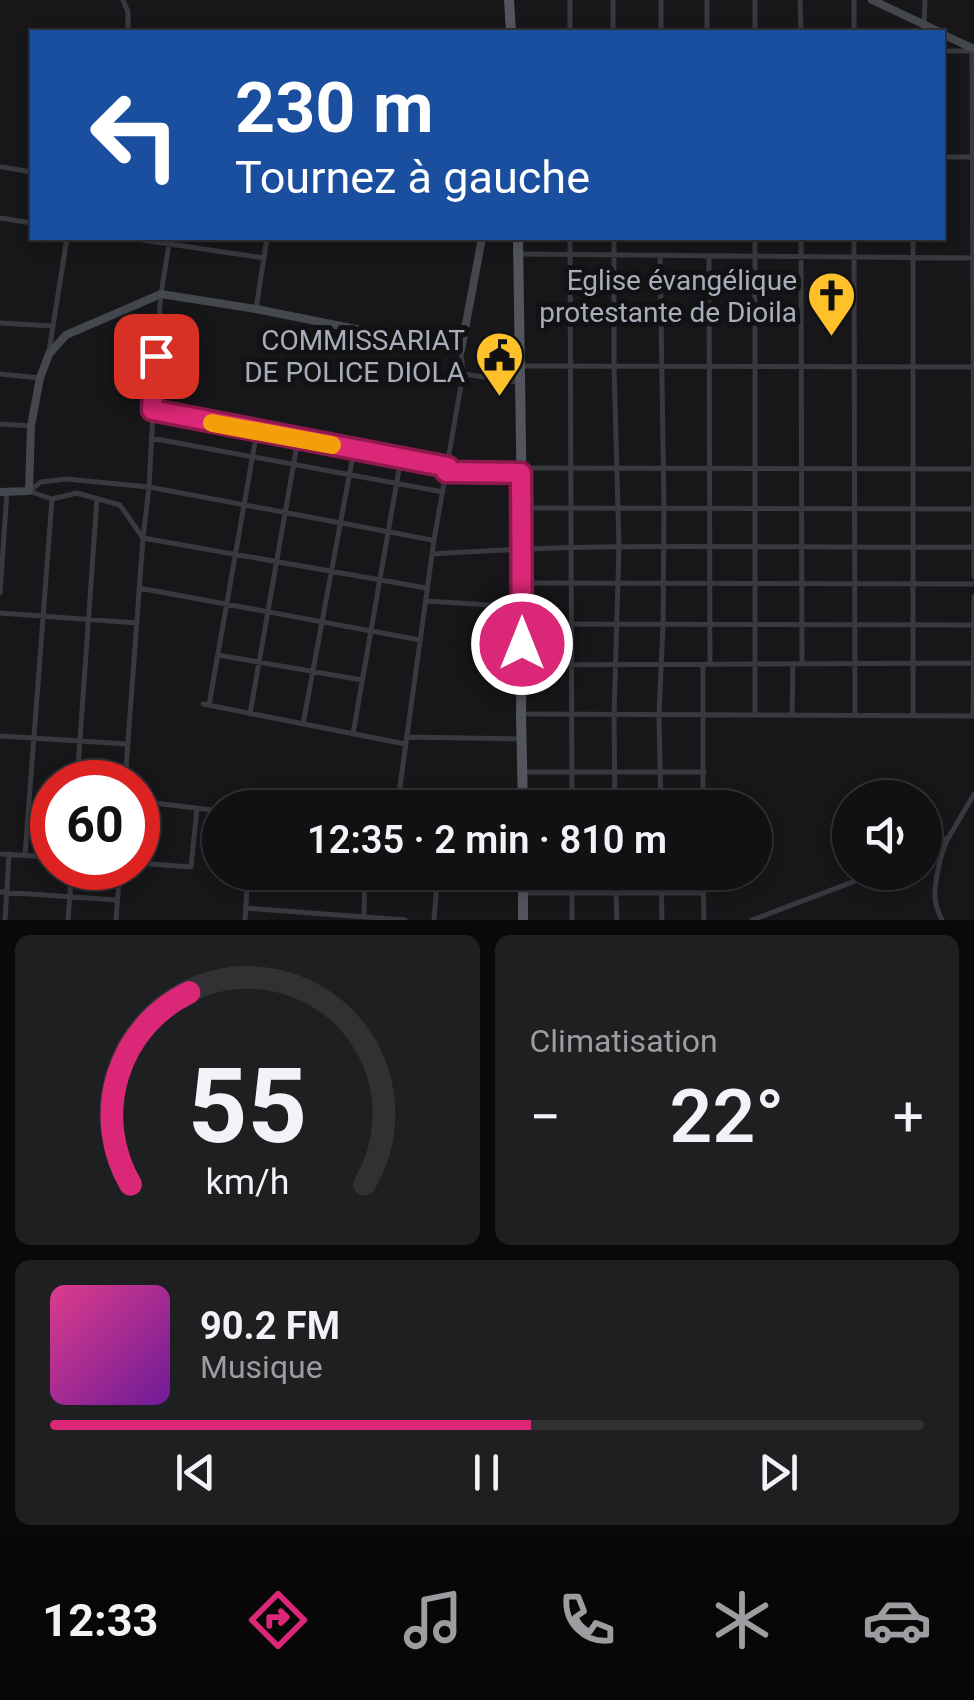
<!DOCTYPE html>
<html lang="fr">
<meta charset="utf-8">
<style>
body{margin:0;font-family:Roboto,sans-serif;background:#1e1f21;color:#f1f3f6;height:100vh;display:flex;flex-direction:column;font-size:38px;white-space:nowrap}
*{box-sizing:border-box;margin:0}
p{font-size:32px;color:#9c9da0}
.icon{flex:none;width:55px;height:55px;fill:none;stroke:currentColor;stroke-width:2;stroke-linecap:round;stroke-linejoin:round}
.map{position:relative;height:920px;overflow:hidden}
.drawer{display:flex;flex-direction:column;gap:15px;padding:15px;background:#09090a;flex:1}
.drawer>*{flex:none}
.guide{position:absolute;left:30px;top:30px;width:915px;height:210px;border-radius:0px;box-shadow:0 5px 15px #0003,0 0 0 2px #303133;background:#1a4fa0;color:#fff;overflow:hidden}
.fabs{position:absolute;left:832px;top:780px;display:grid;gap:20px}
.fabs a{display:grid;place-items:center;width:110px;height:110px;border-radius:50%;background:#111113;box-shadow:0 5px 15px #0003,0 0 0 2px #303133;font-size:50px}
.speed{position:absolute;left:30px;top:760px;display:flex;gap:20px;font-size:50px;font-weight:700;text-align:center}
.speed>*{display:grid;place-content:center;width:130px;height:130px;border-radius:50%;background:#111113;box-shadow:0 5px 15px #0003,0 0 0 2px #303133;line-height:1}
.speed .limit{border:15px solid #d22;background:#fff;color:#111}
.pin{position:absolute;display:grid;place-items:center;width:85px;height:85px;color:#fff;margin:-42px;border-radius:20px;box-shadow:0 5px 15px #0006}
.me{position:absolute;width:110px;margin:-55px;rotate:0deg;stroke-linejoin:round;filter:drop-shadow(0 0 8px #0008)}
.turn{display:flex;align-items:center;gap:35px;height:210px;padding:0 40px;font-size:45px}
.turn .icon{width:130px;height:130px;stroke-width:2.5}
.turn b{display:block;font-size:70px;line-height:85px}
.big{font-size:75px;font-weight:600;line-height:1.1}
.drawer .tile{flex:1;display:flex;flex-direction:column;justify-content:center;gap:15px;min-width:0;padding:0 35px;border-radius:15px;background:#1e1f21}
.drawer .dial{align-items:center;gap:0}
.dial svg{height:260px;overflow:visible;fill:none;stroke:#303133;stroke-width:7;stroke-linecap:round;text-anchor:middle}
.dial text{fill:#f1f3f6;stroke:none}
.song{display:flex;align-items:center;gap:30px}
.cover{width:120px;height:120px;border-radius:15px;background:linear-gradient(135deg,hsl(330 70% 55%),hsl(280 70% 35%))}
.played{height:10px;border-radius:5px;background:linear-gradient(90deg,#db2777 55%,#303133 55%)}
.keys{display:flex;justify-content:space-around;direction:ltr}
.heat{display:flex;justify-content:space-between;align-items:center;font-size:55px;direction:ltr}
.drawer .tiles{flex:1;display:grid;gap:15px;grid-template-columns:1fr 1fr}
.tile:last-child{grid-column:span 2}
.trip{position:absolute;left:202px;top:790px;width:570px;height:100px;border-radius:50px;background:#111113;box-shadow:0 5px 15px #0003,0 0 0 2px #303133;font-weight:600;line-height:100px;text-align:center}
.tabs{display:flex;height:160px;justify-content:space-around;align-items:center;background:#070708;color:#9c9da0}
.tabs .icon{width:70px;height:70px}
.tabs .on{color:#db2777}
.tabs b{font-size:45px;color:#f1f3f6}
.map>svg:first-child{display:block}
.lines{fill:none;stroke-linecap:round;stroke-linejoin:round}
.street{stroke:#38383f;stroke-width:5}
.secondary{stroke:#45474f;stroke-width:8}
.primary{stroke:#53555e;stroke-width:10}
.route-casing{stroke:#8e194d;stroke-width:25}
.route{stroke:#db2777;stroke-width:18}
.slow{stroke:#f59e0b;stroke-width:18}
.labels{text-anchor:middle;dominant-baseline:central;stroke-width:10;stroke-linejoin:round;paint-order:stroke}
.poi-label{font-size:28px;fill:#a8adbb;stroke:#121214;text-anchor:end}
</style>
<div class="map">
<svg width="974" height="920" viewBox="0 0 974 920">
<rect width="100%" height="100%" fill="#171719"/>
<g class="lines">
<path class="street" d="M123,0l5,12v20
M570,0v32
M613,0v32
M661,0v32
M755,0v32
M800,0l1,32
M854,0v32
M924,25l1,-25
M707,32v-32
M942,51h29
M972,51l2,526
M942,157h32
M2,167l30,5
M0,218l32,5
M129,238l135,20
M570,238l2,570
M614,238v128l5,180 -5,169 1,93
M755,238v477
M801,238l1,426
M854,238l1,477
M913,238v477
M521,254l453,4
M660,255l4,253 -1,117 -4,90 2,93
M709,257l1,407
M256,309l11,-71
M0,323l52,3
M49,351l18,-113
M522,366l452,1
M0,374l40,4
M464,374l53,8
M152,410l296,57
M0,424l31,2
M151,438l292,54
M522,468l452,1
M446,472l75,1
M29,491l23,8 25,-6 43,12 23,33 283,50
M29,491l12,-9 25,-3 83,8 283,53
M524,508l449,1
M433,554c180,-13 360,-5 541,-7
M523,583l451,1
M139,588l281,52
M0,593l7,-101
M426,601l96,6
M0,613l137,10
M522,624l452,1
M218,655l144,25
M703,664v144
M523,665l451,-2
M203,704l202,40
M209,705l48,-274
M250,714l48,-275
M524,714l450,2
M792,715l1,-51
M973,716l1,-120
M303,724l51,-274
M353,734l48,-276
M0,736l128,8
M406,737l116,2
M522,772h182
M77,782l20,-284
M125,782l18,-244 6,-51 7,-131 5,-62 9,-56
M138,801l82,10
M397,808l37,-268 29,-166 -2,-23
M925,850l24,-13 25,-43
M0,854l52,3
M25,855l27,-356
M138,863l53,4 6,-59
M572,872v48
M615,872l2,48
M661,872l1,48
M703,872l1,48
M0,892l117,8
M523,893h180
M245,908l160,12
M364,917l1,-45
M5,920l4,-66
M68,920l4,-52
M116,920l4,-52
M245,920l3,-48
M434,920l4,-48
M752,920l127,-48
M942,920c-2,-5 -5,-10 -6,-16 -4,-15 5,-54 13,-67"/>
<path class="secondary" d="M872,0l68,32
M942,34l32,15
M0,492l29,-1 2,-65 9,-48 9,-24 17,-19 95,-41 95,15 205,41 21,-112"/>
<path class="primary" d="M509,0l2,32
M518,238l5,345 -2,131 2,94
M523,920v-48"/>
</g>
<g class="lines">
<defs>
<path id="route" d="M156,356l-4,54 296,57 -2,5 75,1 1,171"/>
</defs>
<use href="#route" class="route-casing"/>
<use href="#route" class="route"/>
<path class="slow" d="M212,423l120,22"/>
</g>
<defs>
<symbol id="church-pin" viewBox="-11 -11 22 30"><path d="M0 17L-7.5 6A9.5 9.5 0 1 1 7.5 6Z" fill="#ffc129" stroke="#121214"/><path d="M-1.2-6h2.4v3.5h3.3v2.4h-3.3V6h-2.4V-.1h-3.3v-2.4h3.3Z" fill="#111"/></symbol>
<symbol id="civic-pin" viewBox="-11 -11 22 30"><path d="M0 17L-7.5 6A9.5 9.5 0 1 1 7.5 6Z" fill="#ffc129" stroke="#121214"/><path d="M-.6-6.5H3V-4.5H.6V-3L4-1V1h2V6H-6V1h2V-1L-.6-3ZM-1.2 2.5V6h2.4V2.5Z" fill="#111"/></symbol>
</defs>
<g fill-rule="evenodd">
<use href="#church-pin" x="804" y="268" width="55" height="75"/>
<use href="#civic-pin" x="472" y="328" width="55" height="75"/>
</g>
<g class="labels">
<g class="poi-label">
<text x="797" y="280">Eglise évangélique<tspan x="797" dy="32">protestante de Dioila</tspan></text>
<text x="465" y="340">COMMISSARIAT<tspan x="465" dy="32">DE POLICE DIOLA</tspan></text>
</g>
</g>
</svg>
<div class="fabs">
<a><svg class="icon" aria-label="sound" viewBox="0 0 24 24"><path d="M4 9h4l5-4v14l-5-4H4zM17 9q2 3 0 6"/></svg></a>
</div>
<div class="speed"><div class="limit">60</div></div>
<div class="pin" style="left:156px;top:356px;background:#d93025"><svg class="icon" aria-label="arrive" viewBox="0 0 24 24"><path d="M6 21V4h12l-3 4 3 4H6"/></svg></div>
<svg class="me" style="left:522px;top:644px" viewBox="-20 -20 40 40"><circle r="17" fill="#db2777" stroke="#fff" stroke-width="3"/><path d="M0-11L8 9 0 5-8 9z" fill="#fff"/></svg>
<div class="trip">12:35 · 2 min · 810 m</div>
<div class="guide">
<div class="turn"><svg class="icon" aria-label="left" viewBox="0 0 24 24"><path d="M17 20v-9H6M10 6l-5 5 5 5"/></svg><div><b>230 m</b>Tournez à gauche</div></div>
</div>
</div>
<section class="drawer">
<div class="tiles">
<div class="tile dial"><svg viewBox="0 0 100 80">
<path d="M14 69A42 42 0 1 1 86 69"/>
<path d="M14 69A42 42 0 0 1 32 10" stroke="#db2777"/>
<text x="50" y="56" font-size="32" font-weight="700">55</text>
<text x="50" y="72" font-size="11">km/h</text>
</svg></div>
<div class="tile"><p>Climatisation</p>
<div class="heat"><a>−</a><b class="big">22°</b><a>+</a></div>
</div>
<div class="tile">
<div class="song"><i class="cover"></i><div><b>90.2 FM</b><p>Musique</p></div></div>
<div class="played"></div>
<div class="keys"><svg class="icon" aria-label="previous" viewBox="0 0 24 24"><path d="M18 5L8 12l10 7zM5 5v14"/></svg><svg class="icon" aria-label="pause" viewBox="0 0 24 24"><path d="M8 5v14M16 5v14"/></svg><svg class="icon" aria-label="next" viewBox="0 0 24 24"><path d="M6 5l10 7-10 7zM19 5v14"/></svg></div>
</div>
</div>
</section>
<nav class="tabs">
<b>12:33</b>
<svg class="icon on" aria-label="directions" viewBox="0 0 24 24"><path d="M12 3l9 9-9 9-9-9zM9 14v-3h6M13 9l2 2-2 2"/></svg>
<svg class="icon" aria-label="music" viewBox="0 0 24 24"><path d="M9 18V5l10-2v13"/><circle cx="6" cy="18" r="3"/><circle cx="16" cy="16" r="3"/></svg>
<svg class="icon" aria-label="phone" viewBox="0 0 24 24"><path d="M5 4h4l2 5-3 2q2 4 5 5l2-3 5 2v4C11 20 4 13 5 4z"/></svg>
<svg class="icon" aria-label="climate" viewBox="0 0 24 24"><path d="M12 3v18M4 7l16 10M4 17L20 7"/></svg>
<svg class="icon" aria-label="car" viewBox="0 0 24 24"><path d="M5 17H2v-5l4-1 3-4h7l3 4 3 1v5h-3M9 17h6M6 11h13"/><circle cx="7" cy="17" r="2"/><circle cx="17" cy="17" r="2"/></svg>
</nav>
